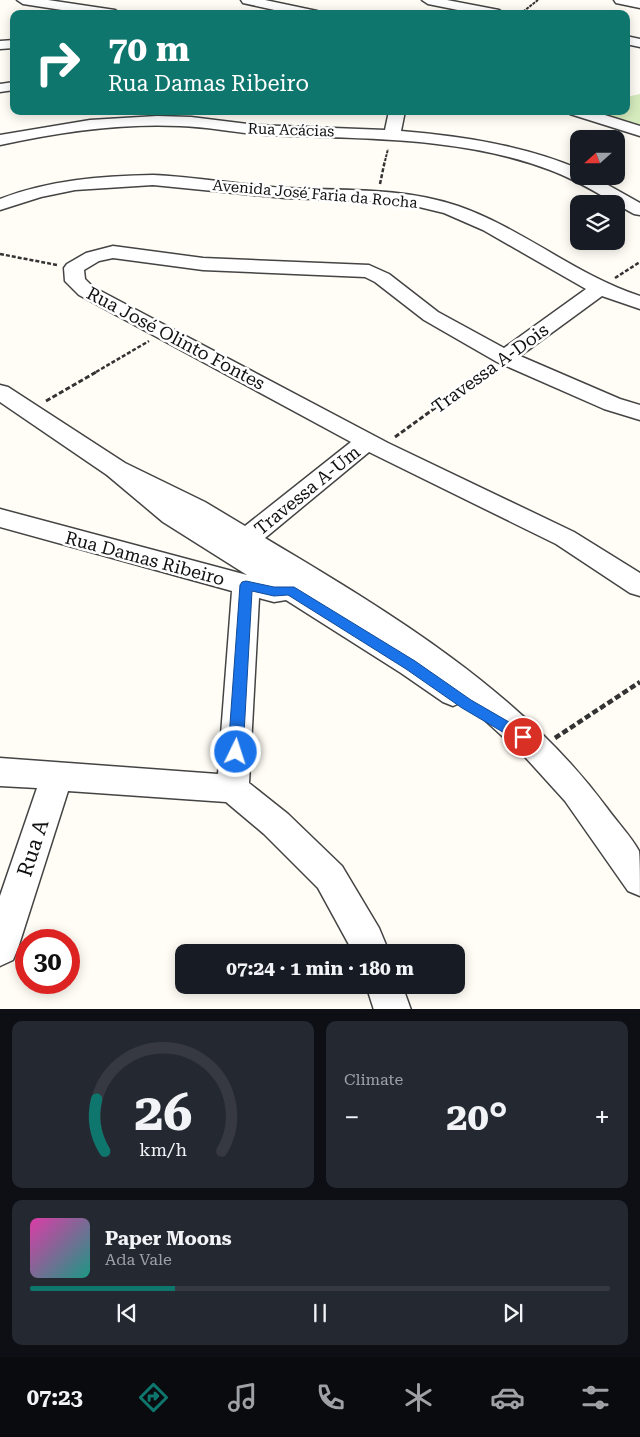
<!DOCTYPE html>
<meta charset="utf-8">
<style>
body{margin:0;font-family:"Roboto Serif",serif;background:#242831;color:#f1f3f6;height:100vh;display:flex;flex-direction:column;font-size:19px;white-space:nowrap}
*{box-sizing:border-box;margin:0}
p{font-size:16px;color:#9ea1a6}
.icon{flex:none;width:28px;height:28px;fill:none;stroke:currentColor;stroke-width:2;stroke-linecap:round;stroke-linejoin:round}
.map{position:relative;height:1009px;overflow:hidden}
.side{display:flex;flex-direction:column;gap:12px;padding:12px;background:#0d0f14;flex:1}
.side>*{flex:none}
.banner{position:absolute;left:10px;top:10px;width:620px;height:105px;border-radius:10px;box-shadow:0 2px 12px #0003;background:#0f766e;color:#fff;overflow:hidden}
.needle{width:32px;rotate:249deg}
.buttons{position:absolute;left:570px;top:130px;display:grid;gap:10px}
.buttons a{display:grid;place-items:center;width:55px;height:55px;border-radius:10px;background:#171b24;box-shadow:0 2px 12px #0003;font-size:25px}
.speed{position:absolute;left:15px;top:929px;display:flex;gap:10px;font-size:25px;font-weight:700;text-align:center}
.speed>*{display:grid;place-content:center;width:65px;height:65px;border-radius:50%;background:#171b24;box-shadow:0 2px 12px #0003;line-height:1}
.speed .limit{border:8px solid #d22;background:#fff;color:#111}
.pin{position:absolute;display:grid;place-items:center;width:42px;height:42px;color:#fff;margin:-21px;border:2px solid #fff;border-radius:50%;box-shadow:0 1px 5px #0007}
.me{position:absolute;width:55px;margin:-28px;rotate:4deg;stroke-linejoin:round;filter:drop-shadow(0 0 4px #0008)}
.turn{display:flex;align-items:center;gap:18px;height:105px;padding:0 15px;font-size:22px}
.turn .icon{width:65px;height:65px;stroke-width:2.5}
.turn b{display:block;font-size:35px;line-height:42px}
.big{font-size:38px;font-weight:700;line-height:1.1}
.side .tile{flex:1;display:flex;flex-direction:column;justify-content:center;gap:8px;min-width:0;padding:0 18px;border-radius:10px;background:#242831}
.side .dial{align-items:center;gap:0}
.dial svg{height:130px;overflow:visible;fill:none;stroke:#363941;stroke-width:7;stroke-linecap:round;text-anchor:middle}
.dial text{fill:#f1f3f6;stroke:none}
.song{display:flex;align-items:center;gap:15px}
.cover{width:60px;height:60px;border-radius:8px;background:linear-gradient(135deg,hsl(320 70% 55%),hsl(170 70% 35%))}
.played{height:5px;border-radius:2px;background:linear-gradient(90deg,#0f766e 25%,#363941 25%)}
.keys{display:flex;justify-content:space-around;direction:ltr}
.heat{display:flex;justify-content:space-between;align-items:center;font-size:28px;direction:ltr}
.side .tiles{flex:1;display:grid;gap:12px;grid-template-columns:1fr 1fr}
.tile:last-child{grid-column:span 2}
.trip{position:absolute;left:175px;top:944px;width:290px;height:50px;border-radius:10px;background:#171b24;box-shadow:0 2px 12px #0003;font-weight:700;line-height:50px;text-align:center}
.dock{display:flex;height:80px;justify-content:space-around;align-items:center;background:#090b0e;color:#9ea1a6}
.dock .icon{width:35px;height:35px}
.dock .active{color:#0f766e}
.dock b{font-size:22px;color:#f1f3f6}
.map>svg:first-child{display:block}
.green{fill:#d5ebbd}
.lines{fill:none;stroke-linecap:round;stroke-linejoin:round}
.minor-casing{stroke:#444;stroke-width:3}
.path-far3{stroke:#333;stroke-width:2;stroke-dasharray:3 1;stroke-linecap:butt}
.path-far2{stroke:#333;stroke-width:2.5;stroke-dasharray:4 2;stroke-linecap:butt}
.path-far1{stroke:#333;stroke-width:3;stroke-dasharray:5 2.5;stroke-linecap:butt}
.path{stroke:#333;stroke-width:4.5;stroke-dasharray:6 3;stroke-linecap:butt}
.minor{fill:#fff;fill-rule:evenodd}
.route{fill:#1a73e8;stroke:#114b97}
.labels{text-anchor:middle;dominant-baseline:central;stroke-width:5;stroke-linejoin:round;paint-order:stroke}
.far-street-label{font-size:15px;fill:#111;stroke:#fff}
.street-label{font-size:18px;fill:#111;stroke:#fff}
.near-street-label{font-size:21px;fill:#111;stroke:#fff}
</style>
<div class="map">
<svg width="640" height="1010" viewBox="0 0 640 1010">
<rect width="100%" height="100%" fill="#fffdf5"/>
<path class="green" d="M640,94v33l-38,-13 3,-3h21v-14z"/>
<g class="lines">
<defs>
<path id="minor" d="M17,0h31l67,10 6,4h-33l-65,-10z
M241,0h24l52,11 1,3h-25l-50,-11z
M422,0h25l52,10 6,4h-27l-50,-10z
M614,0h26v8l-24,-5z
M626,36l14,3v8l-14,-3z
M14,40v8l-14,1v-8z
M14,82v8l-14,2v-8z
M389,111h16l-4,20c59,5 122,14 178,38v7h13l48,27v12l-6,-1c-27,-15 -54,-33 -84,-44 -90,-34 -189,-31 -284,-35 -29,-2 -57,-8 -86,-9 -60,-3 -121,6 -180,19v-10l90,-15 67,-4 34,1 65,8 129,5z
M567,111h25l48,15v10l-70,-22z
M153,175c44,2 88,10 132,13 58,3 117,-1 173,18 64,22 117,69 182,90v13l-38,-13 -82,60 100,43 20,6v15l-36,-11 -107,-47 -73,-42 -49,-38 -10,-5 -162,-7 -90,-12 -14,3 -15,9 1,9 8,8 295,156 186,89 66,41v23l-10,-3 -74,-49 -187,-92 -104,86c124,74 255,152 342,270 10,14 24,28 32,43 1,8 1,35 1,45l-12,-5 -63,-90 -39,-43 -62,-57 -11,5 -10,-4 -42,-29 -115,-73 -12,2 -15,-4 -10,185 39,31 54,52 37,62 10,24h-36l-35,-64 -54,-54 -38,-32 -158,-11 -50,157 -5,12 -13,6v-70l37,-108 -37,-2v-28l218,16 14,-183 -232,-64v-18l247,66 -84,-53 -56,-47 -107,-73v-17l8,2 117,76 80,39 40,24 106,-84 -272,-147 -14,-14 -1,-13 3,-4 19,-11 27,-7 90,12 166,7 20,9 49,38 66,36 82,-59 -103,-59 -39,-17 -33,-8 -42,-4 -84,-3 -132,-13 -78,5 -34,7 -41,13v-11c49,-19 101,-23 153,-24z
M366,985h36l9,25h-37z"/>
</defs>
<use href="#minor" class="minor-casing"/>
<path class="path-far3" d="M520,14l18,-14
M385,161l3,-12"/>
<path class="path-far2" d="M380,184l5,-24
M0,254l57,11
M615,278l25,-16
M96,372l53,-31
M484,372l7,-5"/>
<path class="path-far1" d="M46,401l52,-30
M395,437l91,-66"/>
<path class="path" d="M555,738l85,-56"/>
<use href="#minor" class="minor"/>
</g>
<path class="route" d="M246,581l28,6h20l121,74 56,39 57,33 2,4 -2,4 -5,2 -5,-2 -56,-33 -56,-39 -118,-74 -14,1 -22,-5 -9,161 -3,4 -4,1 -5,-1 -3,-4 12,-167 2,-3z"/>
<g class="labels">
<g class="far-street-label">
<text transform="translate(291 130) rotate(2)">Rua Acácias</text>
<text transform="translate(315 194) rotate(5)">Avenida José Faria da Rocha</text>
</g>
<g class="street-label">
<text transform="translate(176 338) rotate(28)">Rua José Olinto Fontes</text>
<text transform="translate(490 368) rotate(-36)">Travessa A-Dois</text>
<text transform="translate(307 490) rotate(-39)">Travessa A-Um</text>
<text transform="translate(145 558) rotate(15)">Rua Damas Ribeiro</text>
</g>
<g class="near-street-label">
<text transform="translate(33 848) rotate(-72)">Rua A</text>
</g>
</g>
</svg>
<div class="buttons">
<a><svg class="needle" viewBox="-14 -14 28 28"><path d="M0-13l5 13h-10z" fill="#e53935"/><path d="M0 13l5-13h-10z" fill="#9ea1a6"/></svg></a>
<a><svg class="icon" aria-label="layers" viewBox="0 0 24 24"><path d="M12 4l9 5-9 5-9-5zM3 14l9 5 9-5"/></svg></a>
</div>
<div class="speed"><div class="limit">30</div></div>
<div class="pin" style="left:523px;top:737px;background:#d93025"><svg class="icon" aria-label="arrive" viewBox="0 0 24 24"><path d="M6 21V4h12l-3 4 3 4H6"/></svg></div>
<svg class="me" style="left:236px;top:752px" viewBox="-20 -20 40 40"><circle r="17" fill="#1a73e8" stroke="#fff" stroke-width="3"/><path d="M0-11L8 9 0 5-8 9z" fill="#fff"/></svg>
<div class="trip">07:24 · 1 min · 180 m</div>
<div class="banner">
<div class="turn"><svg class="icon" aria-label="right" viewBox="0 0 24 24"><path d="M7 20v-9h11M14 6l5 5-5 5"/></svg><div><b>70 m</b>Rua Damas Ribeiro</div></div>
</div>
</div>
<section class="side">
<div class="tiles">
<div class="tile dial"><svg viewBox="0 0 100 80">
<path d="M14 69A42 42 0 1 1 86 69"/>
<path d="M14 69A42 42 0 0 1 9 37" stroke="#0f766e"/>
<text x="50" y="56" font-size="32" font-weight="700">26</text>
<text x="50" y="72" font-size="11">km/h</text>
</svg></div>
<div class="tile"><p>Climate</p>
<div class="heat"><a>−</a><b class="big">20°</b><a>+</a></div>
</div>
<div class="tile">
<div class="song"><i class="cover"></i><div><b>Paper Moons</b><p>Ada Vale</p></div></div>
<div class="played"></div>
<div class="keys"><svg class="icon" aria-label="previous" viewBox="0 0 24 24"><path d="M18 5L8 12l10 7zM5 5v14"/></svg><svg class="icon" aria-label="pause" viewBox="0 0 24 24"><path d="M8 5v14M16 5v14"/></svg><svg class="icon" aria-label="next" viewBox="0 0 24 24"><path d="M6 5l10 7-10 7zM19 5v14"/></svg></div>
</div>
</div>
</section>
<nav class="dock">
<b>07:23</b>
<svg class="icon active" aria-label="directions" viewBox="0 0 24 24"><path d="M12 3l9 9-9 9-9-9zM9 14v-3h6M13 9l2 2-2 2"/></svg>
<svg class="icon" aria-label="music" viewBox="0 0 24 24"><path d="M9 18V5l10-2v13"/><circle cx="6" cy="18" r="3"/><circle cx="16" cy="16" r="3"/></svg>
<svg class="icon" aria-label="phone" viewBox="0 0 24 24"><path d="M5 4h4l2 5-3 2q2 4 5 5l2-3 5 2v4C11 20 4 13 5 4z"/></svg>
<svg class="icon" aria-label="climate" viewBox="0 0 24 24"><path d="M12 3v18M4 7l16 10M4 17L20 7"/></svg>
<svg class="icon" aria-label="car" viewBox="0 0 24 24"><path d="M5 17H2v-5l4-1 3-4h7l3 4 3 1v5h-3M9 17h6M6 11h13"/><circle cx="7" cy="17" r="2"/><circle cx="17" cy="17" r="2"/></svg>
<svg class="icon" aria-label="filters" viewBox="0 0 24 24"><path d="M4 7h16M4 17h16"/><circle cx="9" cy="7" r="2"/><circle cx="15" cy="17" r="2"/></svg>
</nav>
